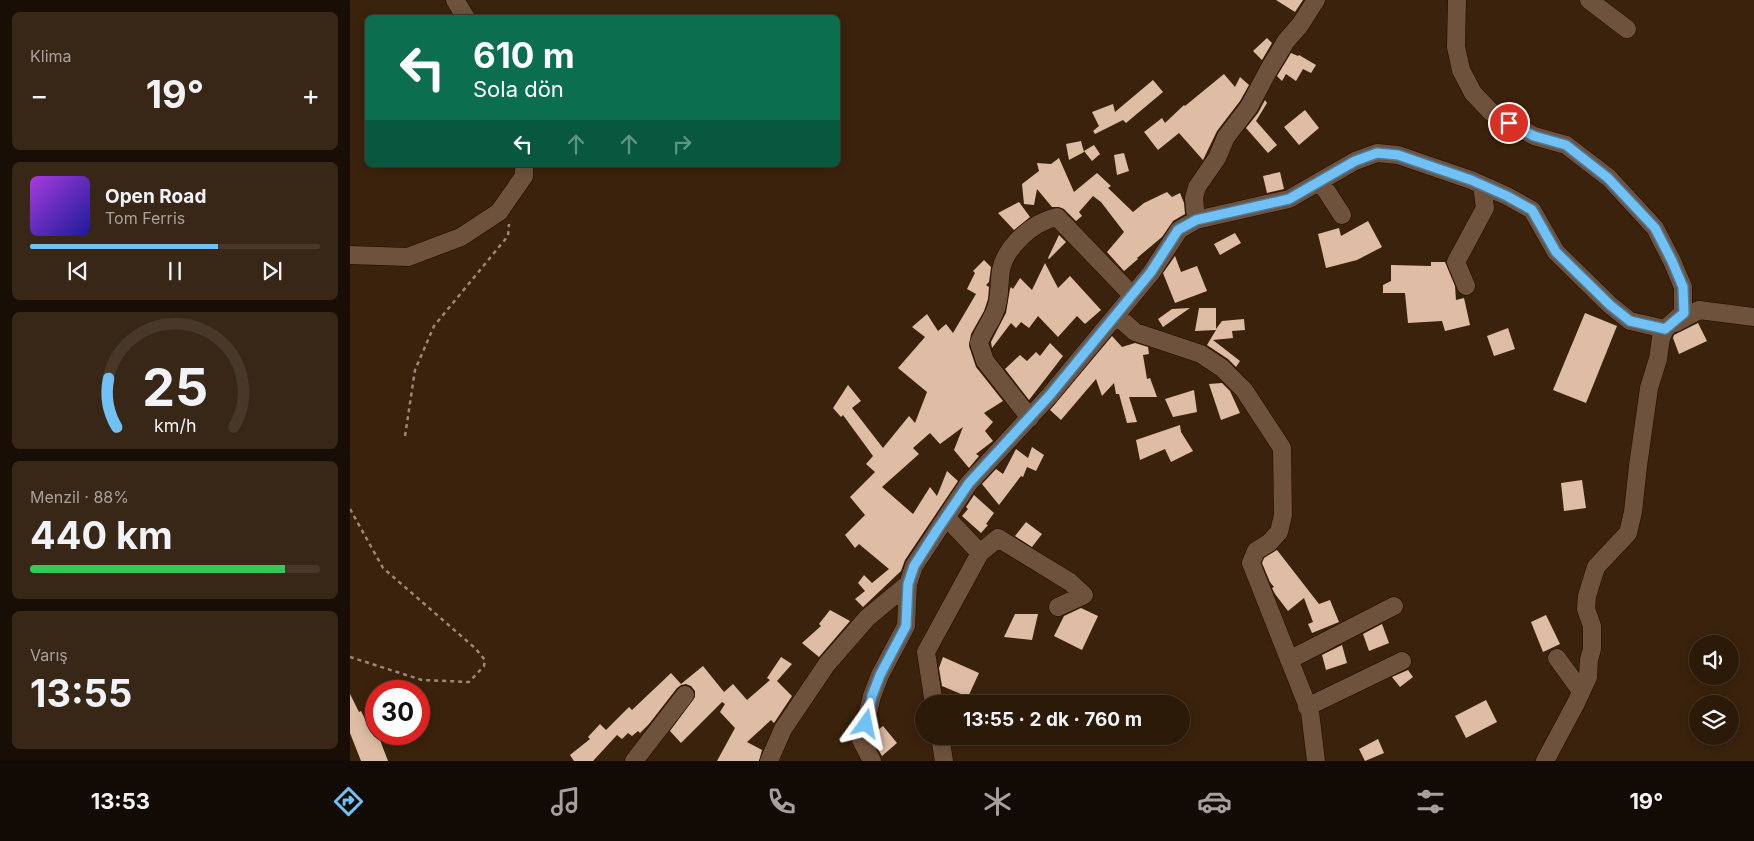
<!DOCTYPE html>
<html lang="tr">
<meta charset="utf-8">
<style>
body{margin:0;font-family:Inter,sans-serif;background:#382717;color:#f1f3f6;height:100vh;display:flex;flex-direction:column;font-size:19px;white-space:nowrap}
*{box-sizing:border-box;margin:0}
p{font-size:16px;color:#a6a19c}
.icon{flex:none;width:28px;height:28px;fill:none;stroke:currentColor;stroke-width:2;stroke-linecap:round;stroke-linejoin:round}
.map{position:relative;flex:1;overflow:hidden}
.panel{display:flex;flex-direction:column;gap:12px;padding:12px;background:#180e05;width:350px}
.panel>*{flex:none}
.guide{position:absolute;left:15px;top:15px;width:475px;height:152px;border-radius:8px;box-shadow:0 2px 12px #0003,0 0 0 1px #48382a;background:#0b6e4f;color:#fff;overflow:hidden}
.tools{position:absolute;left:1339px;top:635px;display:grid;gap:10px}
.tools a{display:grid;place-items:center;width:50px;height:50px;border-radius:50%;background:#2c1a09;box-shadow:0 2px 12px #0003,0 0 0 1px #48382a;font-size:25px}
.speed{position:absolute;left:15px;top:680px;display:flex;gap:10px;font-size:25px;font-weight:700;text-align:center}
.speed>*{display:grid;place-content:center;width:65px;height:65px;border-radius:50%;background:#2c1a09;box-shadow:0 2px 12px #0003,0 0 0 1px #48382a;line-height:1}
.speed .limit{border:8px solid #d22;background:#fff;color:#111}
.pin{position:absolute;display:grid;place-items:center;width:42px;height:42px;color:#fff;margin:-21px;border:2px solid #fff;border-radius:50%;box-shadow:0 1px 5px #0007}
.me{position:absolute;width:55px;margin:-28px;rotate:12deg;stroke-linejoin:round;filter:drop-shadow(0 0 4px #0008)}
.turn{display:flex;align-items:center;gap:18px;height:105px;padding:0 25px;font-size:22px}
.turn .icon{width:65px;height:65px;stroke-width:2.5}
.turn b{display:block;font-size:35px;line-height:42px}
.lanes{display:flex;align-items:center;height:48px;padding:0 25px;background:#0003;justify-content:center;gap:25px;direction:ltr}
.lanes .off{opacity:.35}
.big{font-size:38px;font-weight:700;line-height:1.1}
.panel .widget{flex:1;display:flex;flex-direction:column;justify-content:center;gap:8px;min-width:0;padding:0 18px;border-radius:8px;background:#382717}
.panel .dial{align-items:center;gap:0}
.dial svg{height:130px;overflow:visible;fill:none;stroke:#48382a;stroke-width:7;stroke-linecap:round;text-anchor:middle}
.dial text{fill:#f1f3f6;stroke:none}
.song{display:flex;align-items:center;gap:15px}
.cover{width:60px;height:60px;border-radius:8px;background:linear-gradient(135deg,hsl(280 70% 55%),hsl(240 70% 35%))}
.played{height:5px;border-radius:2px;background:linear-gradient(90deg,#72c1f5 65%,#48382a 65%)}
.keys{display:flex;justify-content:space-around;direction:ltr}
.heat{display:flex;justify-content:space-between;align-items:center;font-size:28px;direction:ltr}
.charge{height:8px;border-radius:4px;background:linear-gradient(90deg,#34c759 88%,#48382a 0)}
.trip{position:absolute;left:565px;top:695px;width:275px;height:50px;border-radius:25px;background:#2c1a09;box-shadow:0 2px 12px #0003,0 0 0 1px #48382a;font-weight:700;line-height:50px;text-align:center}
.tabs{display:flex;height:80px;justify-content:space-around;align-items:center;background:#120a04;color:#a6a19c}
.tabs .icon{width:35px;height:35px}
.tabs .current{color:#72c1f5}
.tabs b{font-size:22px;color:#f1f3f6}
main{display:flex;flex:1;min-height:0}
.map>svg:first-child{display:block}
.building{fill:#debda4}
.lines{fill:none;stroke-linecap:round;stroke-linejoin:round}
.minor-casing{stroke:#210a00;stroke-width:19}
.path{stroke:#9c8878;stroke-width:2.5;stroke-dasharray:4 4;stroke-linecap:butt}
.minor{stroke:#6f523c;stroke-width:18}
.route-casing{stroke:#4a7d9f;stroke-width:12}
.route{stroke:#72c1f5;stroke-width:9}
</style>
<main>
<section class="panel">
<div class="widget"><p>Klima</p>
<div class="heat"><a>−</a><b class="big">19°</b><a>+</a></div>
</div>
<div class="widget">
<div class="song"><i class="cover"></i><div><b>Open Road</b><p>Tom Ferris</p></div></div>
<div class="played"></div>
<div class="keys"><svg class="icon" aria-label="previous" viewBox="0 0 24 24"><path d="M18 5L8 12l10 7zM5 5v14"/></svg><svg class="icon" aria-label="pause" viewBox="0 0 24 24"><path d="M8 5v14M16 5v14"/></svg><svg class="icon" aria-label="next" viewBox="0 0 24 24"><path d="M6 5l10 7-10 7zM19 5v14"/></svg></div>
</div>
<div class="widget dial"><svg viewBox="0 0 100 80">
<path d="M14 69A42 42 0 1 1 86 69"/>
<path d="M14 69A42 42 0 0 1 9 39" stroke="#72c1f5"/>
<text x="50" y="56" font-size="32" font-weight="700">25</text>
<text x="50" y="72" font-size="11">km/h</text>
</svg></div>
<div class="widget"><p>Menzil · 88%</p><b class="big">440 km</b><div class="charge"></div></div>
<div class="widget"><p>Varış</p><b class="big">13:55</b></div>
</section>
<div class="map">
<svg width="1404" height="761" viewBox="0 0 1404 761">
<rect width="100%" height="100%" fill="#3b220c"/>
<path class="building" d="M926,0h27l-8,12z
M917,38l5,5 -10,17 -9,-9z
M941,53l7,3 1,-1 17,10 -5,8 -8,-4 -7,12 -10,-7 -4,7 -5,-5z
M874,74l11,13 5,-10 9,8 -9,16 -23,30 -14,29 -24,-27 -21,17 -14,-18 18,-14 3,5 19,-18 1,1z
M803,80l10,12 -37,31 -3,-3 -28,14 -2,-3 6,-5 -7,-14 21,-8 2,8z
M915,100l2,3 -11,18 21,24 -9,8 -22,-25 12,-15z
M955,110l14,18 -20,17 -15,-18z
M731,141l3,11 -15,8 -3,-16z
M744,145l6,9 -8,7 -8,-10z
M774,153l5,18 -12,4 -3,-20z
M709,158l15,34 23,-19 14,13 -3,2 25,24 11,-9 23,-11 5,5 8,-4 4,10 1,11 -12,7 -11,16 -25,21 1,1 -14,12 -17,-19 17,-20 -23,-30 -8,-6 -14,16 3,4 -6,5 -12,-12 -5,-2h-7l-15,-18 -3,16 -10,-1 -2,-20 17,-13 -2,-8 14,1z
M930,172l4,17 -17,4 -4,-17z
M669,202l11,15 -16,13 -16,-17z
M1018,221l14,26 -25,13 -31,8 -8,-34 21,-6 2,8z
M885,233l6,10 -21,12 -6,-11z
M709,235l7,7 -17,17 -1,-1z
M825,256l6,16 16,-6 10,25 -32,12 -12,-30z
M634,260l7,7 -2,15 -3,3 3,2 -1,12 -4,12 -13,23 -2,12 7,21 27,34 -19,12 9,9 -8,9 8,10 -17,13 3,2 -10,12 -15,-18 9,-23 -23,17 -10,-11 -17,15 6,6 -37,33 31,27 17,-27 7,9 10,-25 11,10 -53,79 -4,11 -38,36 -8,-8 10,-8 -7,-8 6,-8 8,8 17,-14 -30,-25 -4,4 -10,-13 20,-20 -15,-18 25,-25 -9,-8 7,-8 -30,-41 -2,2 -8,-9 15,-23 13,16 -9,7 31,40 26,-32 6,7 12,-31 -29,-24 27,-31 -13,-10 15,-13 11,17 8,-7 7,9 23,-39 -9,-5 8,-16 -2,-2z
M1081,262h14l10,24 1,14 8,-2 6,27 -25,6 -3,-10 -34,2 -3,-30h-22v-8l8,-4v-16l40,1z
M695,263l13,25 12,-12 31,34 -16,14 -8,-8 -19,21 -20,-21 -9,12 -8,-6 -5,6 -5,-5 -19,25 -1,-6 15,-29 4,-24 1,-2 2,2 7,-11 12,12z
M840,308l-27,19 -5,-8 14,-10z
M849,308h17v21l6,-8 22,-2 1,11 -13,1 1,7 -20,2 27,21 -4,6 -8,-8 -21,-14 9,-15 -21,1z
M1235,313l32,13 -31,77 -33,-13z
M1348,323l9,18 -28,13 -6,-16 1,-3z
M1158,328l7,21 -21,7 -7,-20z
M762,336l10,11 13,-4 13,4 1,7 -6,1 4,24 3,-1 7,19h-28l8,25 -10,1 -8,-29h-3l-2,-11 -12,13 -6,-17 -35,41 -11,-10z
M700,343l13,13 -34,44 -24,-31 15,-14 7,6 9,-9 4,4z
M872,383l8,8 10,22 -19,7 -12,-36z
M844,390l3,22 -24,5 -8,-18z
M830,425l1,7 12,19 -22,11 -6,-13 -25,11 -4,-20z
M682,447l12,8 -8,16 -9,-4 -4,10 -2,-1 -22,29 -17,-21 14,-15 7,5 13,-25 12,9z
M1232,480l4,28 -22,3 -3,-28z
M624,495l20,18 -8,11 2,1 -7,8 -19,-17 6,-7 -2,-2z
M676,522l16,12 -10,13 -17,-11z
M927,550l42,54 11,-4 9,22 -27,11 -4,-9 5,-2 -9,-24 -16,13 -13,-17 -3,-6 2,-1 -4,-5 -8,-19 2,-5z
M731,608l17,8 -16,34 -28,-14 10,-20z
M480,610l20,11 -31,36 -17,-14 19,-17 -2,-2z
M665,614h23l-6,26 -28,-3z
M1196,615l14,29 -17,8 -12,-30z
M1032,624l7,19 -20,8 -6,-17z
M992,645l5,18 -21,7 -4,-15z
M431,657l11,7 -15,17 15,15 -18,27 -3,-3 -24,22 15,8 -3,11h-42l18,-33 -15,-16 5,-8 -3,-2 -41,41 -11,-12 25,-34v-6l-4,-5 -5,-2 -5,1 -4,3 -28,36 -9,9 -2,-2 -6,5 -4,-3 -6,6 -5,-4 -24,26h-19l-4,-6 20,-16 -2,-2 12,-13 6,6 23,-23 3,3 39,-37 10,11 22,-18 21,26 9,-8 14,16 23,-20 -3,-2z
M593,657l36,16 -11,24 -26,-11 -3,-18z
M1058,670l5,7 -13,10 -8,-10z
M0,694l9,18 2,-1 9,18 5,-2 13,34h-27l-11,-28z
M1136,700l11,22 -31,16 -11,-22z
M533,726l14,17 -15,13 -10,-17 1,-5z
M1028,739l6,14 -19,8 -6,-12z"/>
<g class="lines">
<defs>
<path id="minor" d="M105,0l11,18
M1107,0l-1,47 5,23 12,23 18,19 43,24 32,9 43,33 46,50 17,33 11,26v26l-18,16 -4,9 -3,21 -9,29 -11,78 -5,46 -5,21 -32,34 -9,29 -1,13 6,17v23l-3,11 -1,17 -12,26 -31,58
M1239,0l38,29
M970,181l22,34
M846,220l-2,-22 3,-11 20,-29 9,-21 23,-30 19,-36 18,-30 14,-16 16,-25
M0,255l58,2 53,-20 38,-25 25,-36v-11
M1116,286l-10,-24 29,-54 -3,-23
M766,315l19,17 66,22 21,14 22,22 38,58 1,67 -4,17 -10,11 -13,8 -5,12 59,149 6,49
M1325,323l24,-13 55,7
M680,418l-45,-57 -6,-18c4,-13 15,-24 18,-38 3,-11 2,-23 4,-35 5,-24 32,-48 56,-53l75,78
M630,553l18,-15 72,44 14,13 -26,12
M1207,658l24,33
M939,660l105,-54
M584,704l-8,-52 54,-99 -34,-36
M957,707l95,-46
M590,736l4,25
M284,761l51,-66
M419,761l14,-32 44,-65 40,-46 41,-34
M522,761l-11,-21 11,-44 8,-21 26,-49 2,-42 6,-18 55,-83 81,-88 101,-122 28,-43 17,-10 93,-21 66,-38 22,-8 21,2 73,25 36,16 25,14 24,42 54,53 20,16 35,8"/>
</defs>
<use href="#minor" class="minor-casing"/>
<path class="path" d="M55,436l10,-66 19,-44 74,-90 1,-12
M0,509l33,59 92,80 10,12 -1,6 -15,16 -47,-2 -72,-23
M598,703l30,1"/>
<use href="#minor" class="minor"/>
</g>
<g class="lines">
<defs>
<path id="route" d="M516,724l6,-28 8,-21 26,-49 2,-42 6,-18 21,-33 34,-50 81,-88 101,-123 27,-42 18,-10 93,-21 66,-38 22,-8 21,2 73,25 36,16 25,14 24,42 54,53 20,16 35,8 19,-16 -1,-26 -11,-26 -17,-33 -47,-50 -42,-33 -32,-9 -25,-13"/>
</defs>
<use href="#route" class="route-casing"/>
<use href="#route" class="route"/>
</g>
</svg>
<div class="tools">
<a><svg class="icon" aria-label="sound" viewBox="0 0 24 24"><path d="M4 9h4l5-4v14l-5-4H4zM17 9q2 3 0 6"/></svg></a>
<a><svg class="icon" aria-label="layers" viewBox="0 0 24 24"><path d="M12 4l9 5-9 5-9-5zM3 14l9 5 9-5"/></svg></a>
</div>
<div class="speed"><div class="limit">30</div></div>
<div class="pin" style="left:1159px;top:123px;background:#d93025"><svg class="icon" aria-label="arrive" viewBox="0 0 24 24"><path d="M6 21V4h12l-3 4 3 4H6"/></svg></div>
<svg class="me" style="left:516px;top:724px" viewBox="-20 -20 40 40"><path d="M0-17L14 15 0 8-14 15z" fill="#72c1f5" stroke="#fff" stroke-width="4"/></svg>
<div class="trip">13:55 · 2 dk · 760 m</div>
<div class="guide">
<div class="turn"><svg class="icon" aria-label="left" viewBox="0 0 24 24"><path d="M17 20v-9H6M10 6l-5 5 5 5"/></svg><div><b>610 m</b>Sola dön</div></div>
<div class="lanes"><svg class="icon" aria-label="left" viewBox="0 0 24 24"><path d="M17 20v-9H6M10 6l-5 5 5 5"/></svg><svg class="icon off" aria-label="ahead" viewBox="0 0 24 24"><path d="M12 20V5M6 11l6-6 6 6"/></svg><svg class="icon off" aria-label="ahead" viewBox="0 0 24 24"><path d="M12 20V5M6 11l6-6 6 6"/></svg><svg class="icon off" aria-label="right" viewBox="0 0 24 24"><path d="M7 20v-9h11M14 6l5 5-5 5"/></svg></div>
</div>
</div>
</main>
<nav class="tabs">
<b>13:53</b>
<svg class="icon current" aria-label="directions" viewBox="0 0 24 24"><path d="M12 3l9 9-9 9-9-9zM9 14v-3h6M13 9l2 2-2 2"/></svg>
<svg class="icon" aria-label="music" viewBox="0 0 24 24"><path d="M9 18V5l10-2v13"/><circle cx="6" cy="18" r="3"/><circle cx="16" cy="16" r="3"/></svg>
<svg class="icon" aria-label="phone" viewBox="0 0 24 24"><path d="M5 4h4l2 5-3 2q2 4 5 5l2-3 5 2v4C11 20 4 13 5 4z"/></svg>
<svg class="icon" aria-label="climate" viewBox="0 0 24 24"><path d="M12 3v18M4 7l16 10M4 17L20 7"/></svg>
<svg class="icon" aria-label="car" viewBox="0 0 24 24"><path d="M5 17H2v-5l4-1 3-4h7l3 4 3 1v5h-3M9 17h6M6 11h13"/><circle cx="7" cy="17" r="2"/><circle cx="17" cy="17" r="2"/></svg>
<svg class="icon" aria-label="filters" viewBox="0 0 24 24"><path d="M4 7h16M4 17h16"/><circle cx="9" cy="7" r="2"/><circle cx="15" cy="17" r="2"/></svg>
<b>19°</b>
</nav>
